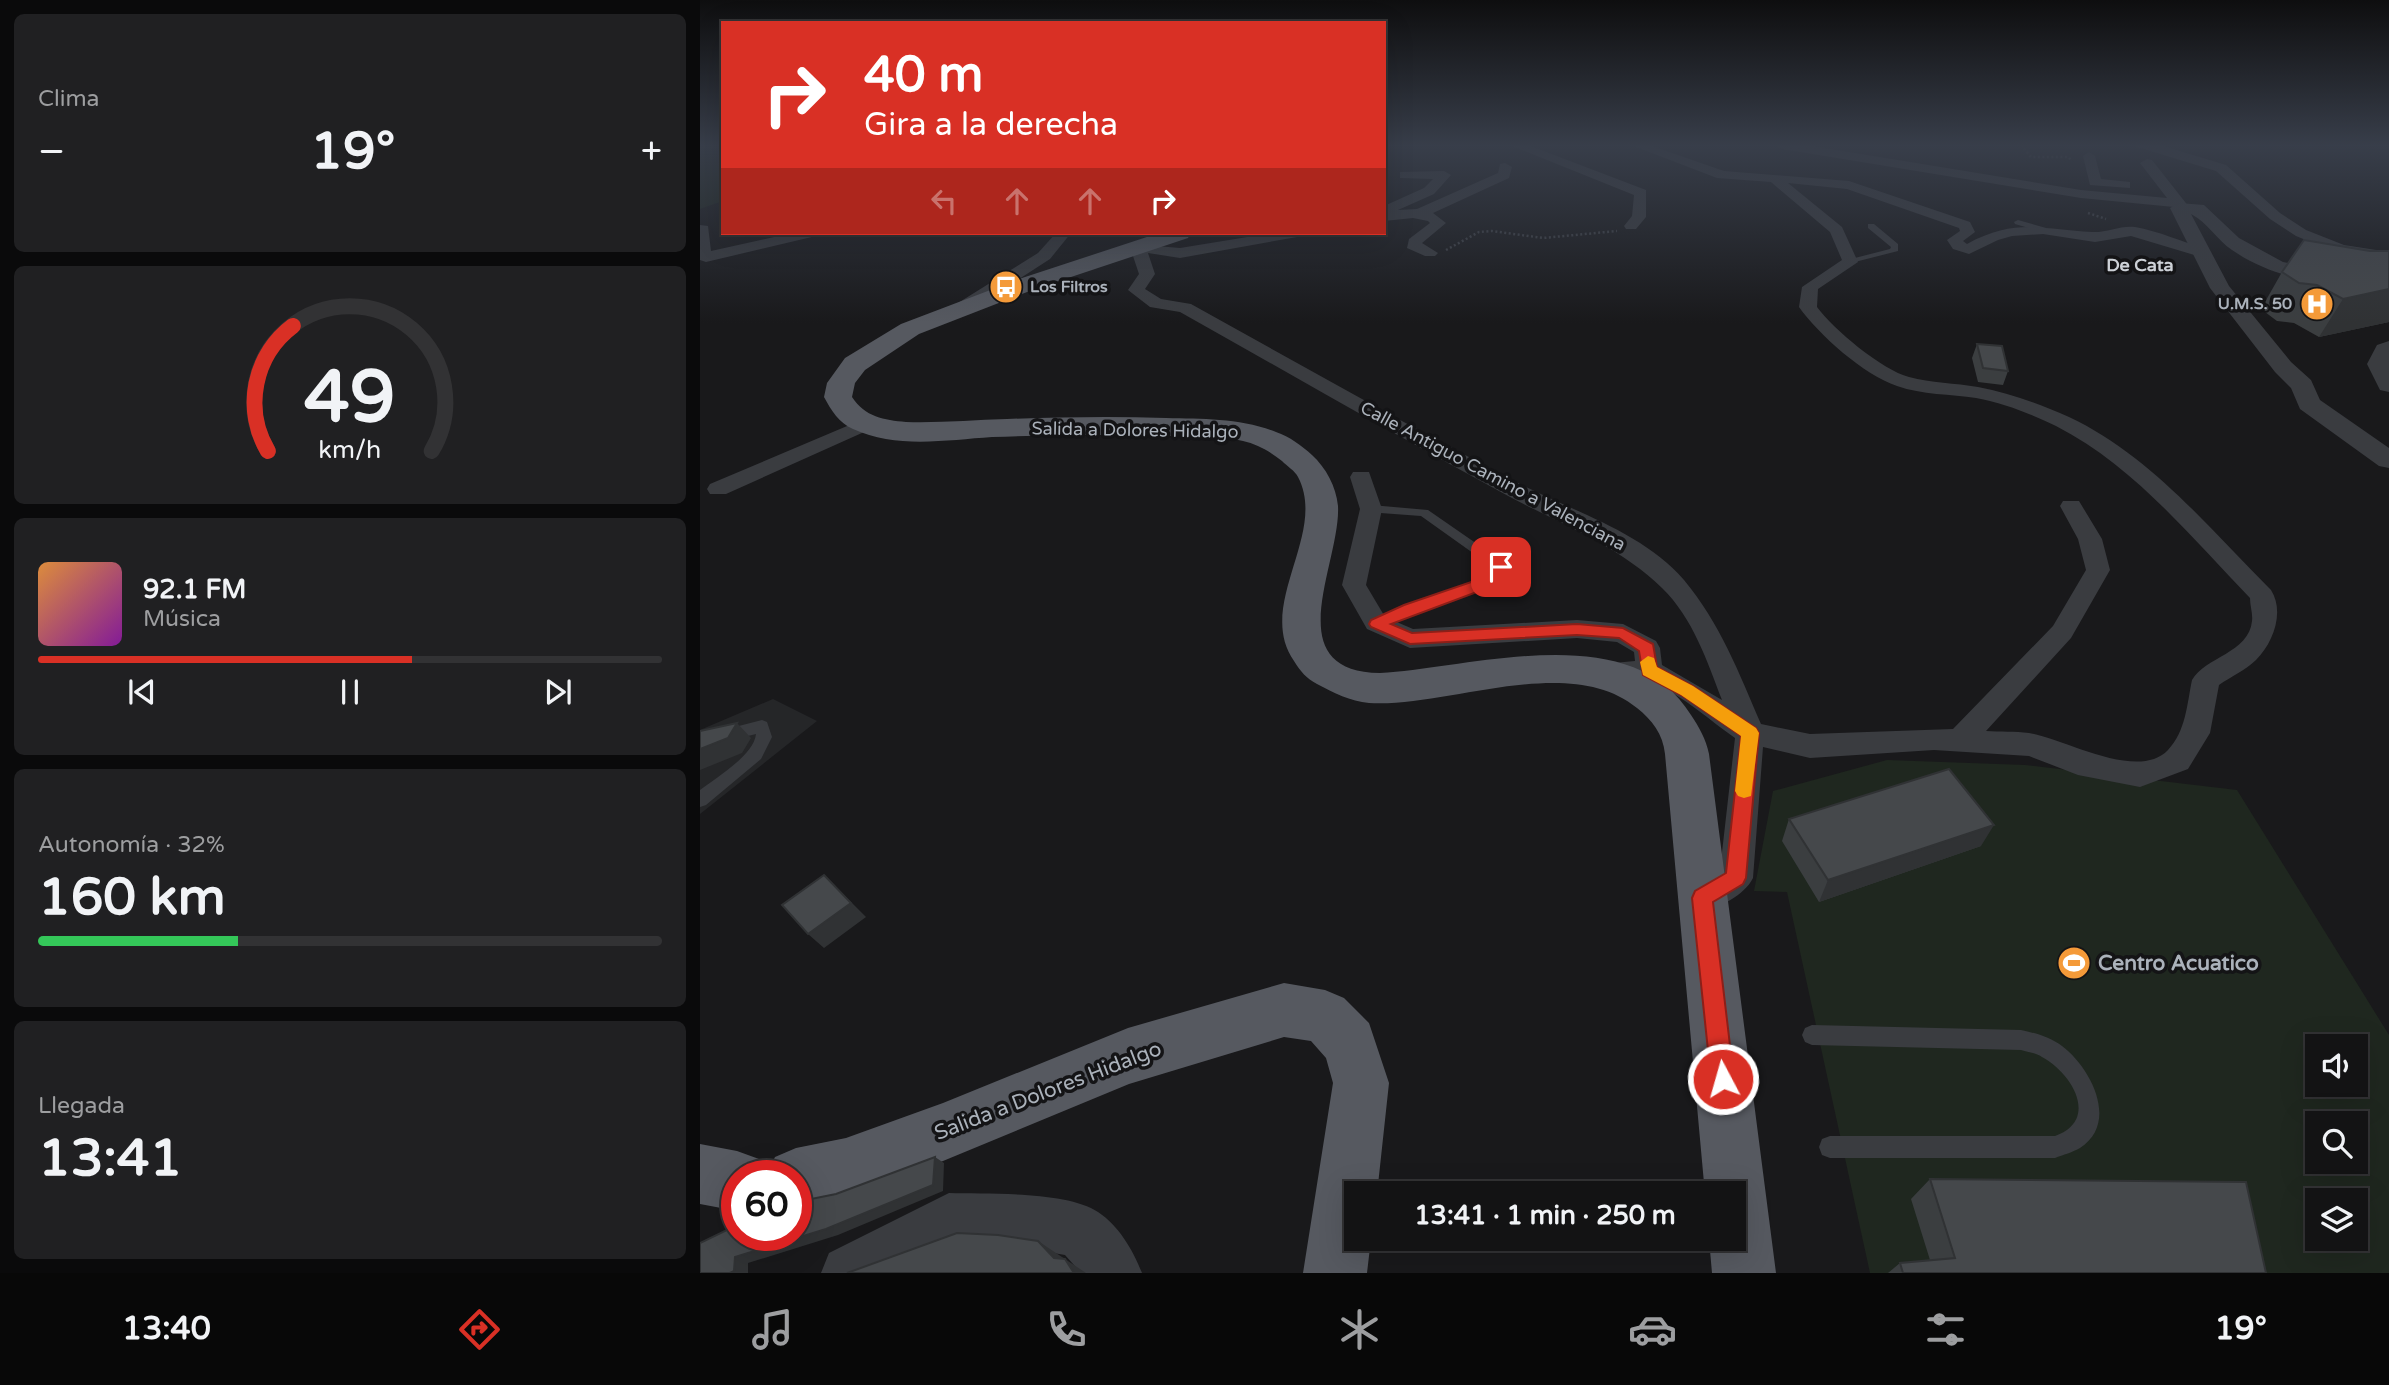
<!DOCTYPE html>
<html lang="es">
<meta charset="utf-8">
<style>
body{margin:0;font-family:"Varela Round",sans-serif;background:#202022;color:#f1f3f6;height:100vh;display:flex;flex-direction:column;font-size:26px;white-space:nowrap}
*{box-sizing:border-box;margin:0}
p{font-size:23px;color:#9d9ea0}
.icon{flex:none;width:38px;height:38px;fill:none;stroke:currentColor;stroke-width:2;stroke-linecap:round;stroke-linejoin:round}
.map{position:relative;flex:1;overflow:hidden}
.panel{display:flex;flex-direction:column;gap:14px;padding:14px;background:#0a0a0b;width:700px}
.panel>*{flex:none}
.hud{position:absolute;left:21px;top:21px;width:665px;height:214px;border-radius:0px;box-shadow:0 7px 28px #0002,0 0 0 2px #323234;background:#d93025;color:#fff;overflow:hidden}
.buttons{position:absolute;left:1605px;top:1034px;display:grid;gap:14px}
.buttons a{display:grid;place-items:center;width:63px;height:63px;border-radius:0px;background:#131314;box-shadow:0 7px 28px #0002,0 0 0 2px #323234;font-size:35px}
.speed{position:absolute;left:21px;top:1160px;display:flex;gap:14px;font-size:35px;font-weight:700;text-align:center}
.speed>*{display:grid;place-content:center;width:91px;height:91px;border-radius:50%;background:#131314;box-shadow:0 7px 28px #0002,0 0 0 2px #323234;line-height:1}
.speed .limit{border:10px solid #d22;background:#fff;color:#111}
.pin{position:absolute;display:grid;place-items:center;width:60px;height:60px;color:#fff;margin:-30px;border-radius:14px;box-shadow:0 4px 10px #0006}
.me{position:absolute;width:77px;margin:-38px;rotate:354deg;stroke-linejoin:round;filter:drop-shadow(0 0 5px #0008)}
.turn{display:flex;align-items:center;gap:24px;height:147px;padding:0 28px;font-size:32px}
.turn .icon{width:91px;height:91px;stroke-width:2.5}
.turn b{display:block;font-size:49px;line-height:60px}
.lanes{display:flex;align-items:center;height:66px;padding:0 28px;background:#0003;justify-content:center;gap:35px;direction:ltr}
.lanes .off{opacity:.35}
.big{font-size:52px;font-weight:700;line-height:1.1}
.panel .widget{flex:1;display:flex;flex-direction:column;justify-content:center;gap:10px;min-width:0;padding:0 24px;border-radius:10px;background:#202022}
.panel .dial{align-items:center;gap:0}
.dial svg{height:182px;overflow:visible;fill:none;stroke:#323234;stroke-width:7;stroke-linecap:round;text-anchor:middle}
.dial text{fill:#f1f3f6;stroke:none}
.song{display:flex;align-items:center;gap:21px}
.cover{width:84px;height:84px;border-radius:10px;background:linear-gradient(135deg,hsl(30 70% 55%),hsl(290 70% 35%))}
.played{height:7px;border-radius:4px;background:linear-gradient(90deg,#d93025 60%,#323234 60%)}
.keys{display:flex;justify-content:space-around;direction:ltr}
.heat{display:flex;justify-content:space-between;align-items:center;font-size:38px;direction:ltr}
.charge{height:10px;border-radius:5px;background:linear-gradient(90deg,#34c759 32%,#323234 0)}
.trip{position:absolute;left:644px;top:1181px;width:402px;height:70px;border-radius:0px;background:#131314;box-shadow:0 7px 28px #0002,0 0 0 2px #323234;font-weight:700;line-height:70px;text-align:center}
.menu{display:flex;height:112px;justify-content:space-around;align-items:center;background:#080808;color:#9d9ea0}
.menu .icon{width:49px;height:49px}
.menu .on{color:#d93025}
.menu b{font-size:32px;color:#f1f3f6}
main{display:flex;flex:1;min-height:0}
.map>svg:first-child{display:block}
.built{fill:#252628}
.green{fill:#1f271f;fill-rule:evenodd}
.lines{fill:none;stroke-linecap:round;stroke-linejoin:round}
.path{stroke:#404348;stroke-width:2.5;stroke-dasharray:2 2.5;stroke-linecap:butt}
.service{fill:#3a3c40;fill-rule:evenodd}
.minor{fill:#3a3c40;fill-rule:evenodd}
.tertiary{fill:#3a3c40;fill-rule:evenodd}
.primary{fill:#565960;fill-rule:evenodd}
.wall{fill:#3b3e40}
.shaded-wall{fill:#303234}
.building{fill:#45484b;stroke:#303234;stroke-width:2}
.route{fill:#d93025;stroke:#8d1f18;stroke-width:2}
.slow{fill:#f59e0b}
.labels{text-anchor:middle;dominant-baseline:central;stroke-width:7;stroke-linejoin:round;paint-order:stroke}
.far-poi-label{font-size:16px;font-weight:bold;fill:#abb2bb;stroke:#141416;text-anchor:start}
.far-quarter-label{font-size:18px;font-weight:bold;fill:#cdd1d7;stroke:#141416}
.street-label{font-size:18px;fill:#abb2bb;stroke:#141416}
.near-poi-label{font-size:21px;font-weight:bold;fill:#abb2bb;stroke:#141416;text-anchor:start}
.near-street-label{font-size:21px;fill:#abb2bb;stroke:#141416}
</style>
<main>
<section class="panel">
<div class="widget"><p>Clima</p>
<div class="heat"><a>−</a><b class="big">19°</b><a>+</a></div>
</div>
<div class="widget dial"><svg viewBox="0 0 100 80">
<path d="M14 69A42 42 0 1 1 86 69"/>
<path d="M14 69A42 42 0 0 1 25 14" stroke="#d93025"/>
<text x="50" y="56" font-size="32" font-weight="700">49</text>
<text x="50" y="72" font-size="11">km/h</text>
</svg></div>
<div class="widget">
<div class="song"><i class="cover"></i><div><b>92.1 FM</b><p>Música</p></div></div>
<div class="played"></div>
<div class="keys"><svg class="icon" aria-label="previous" viewBox="0 0 24 24"><path d="M18 5L8 12l10 7zM5 5v14"/></svg><svg class="icon" aria-label="pause" viewBox="0 0 24 24"><path d="M8 5v14M16 5v14"/></svg><svg class="icon" aria-label="next" viewBox="0 0 24 24"><path d="M6 5l10 7-10 7zM19 5v14"/></svg></div>
</div>
<div class="widget"><p>Autonomía · 32%</p><b class="big">160 km</b><div class="charge"></div></div>
<div class="widget"><p>Llegada</p><b class="big">13:41</b></div>
</section>
<div class="map">
<svg width="1689" height="1273" viewBox="0 0 1689 1273">
<rect width="100%" height="100%" fill="#19191b"/>
<path class="built" d="M73,699l44,22 -117,93v-84z"/>
<path class="green" d="M0,145h23v56l-23,8z
M1187,760l138,5 212,25 152,245v238h-519l-83,-381 -33,-1 19,-100zM1617,1046h39v39h-39zM1617,1124h39v38h-39zM1617,1200h39v39h-39z"/>
<g class="lines">
<path class="path" d="M1321,145l10,12h37l4,4
M1388,213l18,6
M746,250l33,-18 13,-1 51,7 74,-7"/>
<path class="service" d="M1318,220l28,8 1,2 -4,2 -28,-8 -1,-2z
M1168,224h6l24,20v7l-51,13v-4l43,-11 1,-2 -23,-19z
M671,505l57,5 78,54 1,3 -6,15 -120,44h-10l-2,-3 2,-3 120,-44 3,-8 -73,-52 -54,-4 -2,-3 2,-3z
M62,720l5,2 5,15 -11,22 -55,46 -6,2v-17c17,-13 54,-35 56,-56l-56,14v-12z
M1112,1025l209,5c14,3 29,7 41,16 28,21 58,76 18,102 -7,4 -17,7 -25,10h-225l-8,-3 -3,-8 3,-8 8,-3h225c45,-16 17,-63 -13,-79 -6,-4 -14,-5 -21,-7l-209,-5 -7,-3 -3,-7 3,-7z"/>
<path class="minor" d="M810,145h18l118,45v27l-10,12h-10l-2,-3 8,-10 2,-21z
M931,145h18l75,26 125,10 121,41 5,10 -12,9 4,3c48,-26 75,-15 125,-12 14,1 29,-7 43,-5 23,4 48,15 71,22l3,3 -3,3 -5,2 -70,-21 -36,6 -52,-8 -31,2 -14,4 -29,14 -16,-5 -6,-9 13,-9 -1,-3 -112,-39 -59,-6 54,44 16,35 -40,27 -1,18c16,22 65,63 92,70 22,6 46,6 69,10 31,6 62,17 91,30 81,38 140,111 202,173 14,22 2,53 -15,70 -10,10 -26,17 -37,25l-9,48 -22,36 -48,18 -62,-12 -49,-19 -95,-6 -124,8 -47,-11 -10,131c-9,18 -33,28 -51,35l-12,-4 -5,-11 5,-11 30,-17 15,-132c-27,-19 -56,-46 -88,-57 -17,-6 -37,3 -55,-2l-4,-7 4,-7 43,-4 -1,-9 -17,-10 -40,-4 -167,10 -43,-19 -25,-44 18,-76 -10,-32 3,-5h16l13,37 -16,76 19,32 28,12 164,-9 46,4 33,17 4,7 2,17 60,35c-15,-39 -29,-82 -60,-112 -46,-45 -107,-66 -163,-97 -107,-58 -212,-119 -319,-179l-30,-5 -22,-17 11,-16 -9,-27 3,-3 47,4 92,-15h32l-7,4 -117,21 -32,-5 7,21 -10,15 16,10 30,5c108,60 216,121 325,178 55,29 126,49 168,98 36,43 55,93 77,144l49,10 143,-5 100,-103 33,-56 -8,-31 -18,-33 3,-5h16l23,38 8,31 -39,68 -85,93c14,1 29,0 43,2 34,5 109,49 139,17 18,-19 19,-46 24,-70 13,-23 57,-27 60,-59 1,-7 -2,-15 -2,-23 -60,-62 -116,-132 -194,-172 -25,-12 -52,-23 -80,-28 -25,-4 -54,-3 -79,-12 -33,-11 -78,-51 -98,-79l3,-20 40,-27 -12,-28 -59,-50 -54,-4z
M1076,145h30l275,45 86,8 -27,-35 7,-4 5,1 37,47 -7,4 -8,-4 -93,-9 -299,-49z
M1431,145h29l66,20 54,48 26,17 38,15 45,7v10l-54,-10 -39,-16 -26,-17 -54,-48z
M1389,152l6,4 6,23 29,3v6l-40,-3 -7,-29z
M805,163l7,4 -3,11 -76,35 13,10 -24,20 16,10 -3,3h-10l-18,-8 2,-9 21,-16 -2,-2 -15,-3 -29,3v-15l40,-18 9,-9 -33,-1v-6l44,-1 7,4 -17,19 -36,16 19,-1 81,-36 2,-9z
M0,225l8,1 3,25 81,-18h26l-2,3 -110,26 -6,-2z
M356,233h15l-21,26 -80,52h-12l-3,-4 3,-4 80,-50z
M166,418l7,2 3,4 -3,4 -147,66h-16l-3,-5 3,-5z"/>
<path class="tertiary" d="M1479,203l25,2 35,33 44,24 46,10 60,2v12c-56,-1 -109,-3 -157,-36 -15,-10 -25,-28 -41,-36l38,72 62,76 20,18 9,20 69,48v20l-10,-2 -79,-57 -9,-21 -16,-16 -65,-84 -40,-80z
M1689,341v51l-9,-2 -13,-26 10,-19z
M249,1193c38,1 119,-2 149,19 21,14 35,38 44,61h-61l-16,-18 -29,-5 -83,-3 -48,26h-84l8,-20z"/>
<path class="primary" d="M459,233h32l-3,5 -153,51 -116,45 -54,36 -10,13 -3,14c13,20 32,23 54,25 34,1 67,-2 101,-3 53,-2 106,-3 159,-1 37,1 75,0 110,14 14,5 25,13 36,23 14,13 24,31 26,51 3,57 -62,165 42,167 93,-5 251,-57 311,42 8,12 15,24 18,39l67,519h-64l-3,-34h25v-45h-29l-40,-440c-2,-20 -13,-34 -28,-46 -68,-56 -190,0 -268,-5 -19,-2 -35,-10 -52,-19 -11,-6 -16,-12 -23,-23 -39,-56 34,-127 4,-184 -3,-6 -11,-11 -16,-16 -11,-9 -25,-17 -39,-20 -25,-6 -52,-5 -78,-5 -58,-2 -116,-1 -173,1 -45,3 -96,12 -139,-8 -14,-6 -22,-19 -29,-32l3,-14 18,-25 56,-34 118,-45z
M584,983l41,7 19,8 25,25 20,60 -12,111h-21v45h15l-4,34h-64l30,-190 -7,-25 -15,-17 -27,-4 -155,47 -186,77 -97,37 -50,10v-32h-30l9,-19 21,-9 50,-10 97,-35 185,-75z
M0,1144l37,7 22,8 6,17h-28v35l-37,-7z"/>
</g>
<path class="wall" d="M1670,251h19v71l-70,15 -25,-14 -17,-2 -16,-12 21,-37z
M1277,344l31,27 -5,14 -25,-3 -6,-24z
M1089,819l192,27 -162,56 -37,-61z
M1230,1179l336,94h-378l12,-10 30,-3 -19,-61z"/>
<path class="shaded-wall" d="M1689,289v33l-70,15 24,-38z
M37,723l14,15 -9,15 -42,17v-21z
M1294,825l-13,21 -162,56 9,-22z
M124,875l42,42 -42,31 -16,-14z
M235,1157l9,6 -1,28 -105,44 -90,28v10h-18l5,-16z
M338,1241l48,32h-12l-20,-15z"/>
<path class="building" d="M1604,240l66,11h19v38l-46,10 -26,-14 -18,-2 -17,-11z
M1277,344l25,2 6,25 -25,-3z
M37,723l-9,15 -28,11v-18z
M1249,769l45,56 -166,55 -39,-61z
M124,875l27,28 -43,31 -26,-29z
M235,1157l-2,28 -107,44 -91,28 -1,14 -4,2h-30v-30l37,-18v11h59v-34l40,-8z
M1230,1179l316,3 20,91h-363l-3,-10 55,-5z
M257,1233l41,2 40,6 16,17 11,1 9,14h-227z"/>
<linearGradient id="sky" x2="0" y2="1"><stop stop-color="#0e0e0f"/><stop offset="0.45" stop-color="#383e4a"/><stop offset="1" stop-color="#383e4a" stop-opacity="0"/></linearGradient>
<rect width="1689" height="323" fill="url(#sky)"/>
<path class="route" d="M801,562l7,5 -7,16 -110,41 21,9 165,-9 46,4 30,16 4,23 36,19 63,42 3,5 -13,145 -3,6 -30,18 21,177 -3,8 -8,3 -9,-3 -3,-8 -19,-181 3,-7 31,-18 15,-137 -60,-41 -38,-20 -4,-24 -20,-13 -42,-3 -167,9 -39,-17 -2,-3 2,-4 33,-15 85,-29 7,-13z"/>
<path class="slow" d="M948,656l6,2 3,9 36,19 63,42 3,5 -8,63 -7,2 -6,-2 -3,-5 6,-55 -60,-41 -38,-20 -3,-13z"/>
<defs>
<symbol id="bus-disc" viewBox="-11 -11 22 22"><circle r="9.5" fill="#f49a39" stroke="#141416"/><path d="M-5-6H5V4H4V6H2V4H-2V6H-4V4H-5ZM-3.5-4V0h7V-4ZM-3.5 1.2v1.5H-2V1.2ZM2 1.2v1.5H3.5V1.2Z" fill="#fff"/></symbol>
<symbol id="hospital-disc" viewBox="-11 -11 22 22"><circle r="9.5" fill="#f49a39" stroke="#141416"/><path d="M-5-5h3v3.5h4V-5h3V5h-3V1.5h-4V5h-3Z" fill="#fff"/></symbol>
<symbol id="stadium-disc" viewBox="-11 -11 22 22"><circle r="9.5" fill="#f49a39" stroke="#141416"/><path d="M0-5a6.5 5 0 1 0 0 10a6.5 5 0 1 0 0-10ZM-3.5-1.8h7v3.6h-7Z" fill="#fff"/></symbol>
</defs>
<g fill-rule="evenodd">
<use href="#bus-disc" x="287" y="268" width="38" height="38"/>
<use href="#hospital-disc" x="1598" y="285" width="38" height="38"/>
<use href="#stadium-disc" x="1355" y="944" width="38" height="38"/>
</g>
<g class="labels">
<g class="far-poi-label">
<text x="330" y="287">Los Filtros</text>
<text x="1592" y="304" text-anchor="end">U.M.S. 50</text>
</g>
<g class="far-quarter-label">
<text x="1440" y="265">De Cata</text>
</g>
<g class="street-label">
<text transform="translate(435 430) rotate(1)">Salida a Dolores Hidalgo</text>
<text transform="translate(793 476) rotate(28)">Calle Antiguo Camino a Valenciana</text>
</g>
<g class="near-poi-label">
<text x="1398" y="963">Centro Acuatico</text>
</g>
<g class="near-street-label">
<text transform="translate(348 1091) rotate(-21)">Salida a Dolores Hidalgo</text>
</g>
</g>
</svg>
<div class="buttons">
<a><svg class="icon" aria-label="sound" viewBox="0 0 24 24"><path d="M4 9h4l5-4v14l-5-4H4zM17 9q2 3 0 6"/></svg></a>
<a><svg class="icon" aria-label="search" viewBox="0 0 24 24"><circle cx="10" cy="10" r="6"/><path d="M15 15l6 6"/></svg></a>
<a><svg class="icon" aria-label="layers" viewBox="0 0 24 24"><path d="M12 4l9 5-9 5-9-5zM3 14l9 5 9-5"/></svg></a>
</div>
<div class="speed"><div class="limit">60</div></div>
<div class="pin" style="left:801px;top:567px;background:#d93025"><svg class="icon" aria-label="arrive" viewBox="0 0 24 24"><path d="M6 21V4h12l-3 4 3 4H6"/></svg></div>
<svg class="me" style="left:1023px;top:1079px" viewBox="-20 -20 40 40"><circle r="17" fill="#d93025" stroke="#fff" stroke-width="3"/><path d="M0-11L8 9 0 5-8 9z" fill="#fff"/></svg>
<div class="trip">13:41 · 1 min · 250 m</div>
<div class="hud">
<div class="turn"><svg class="icon" aria-label="right" viewBox="0 0 24 24"><path d="M7 20v-9h11M14 6l5 5-5 5"/></svg><div><b>40 m</b>Gira a la derecha</div></div>
<div class="lanes"><svg class="icon off" aria-label="left" viewBox="0 0 24 24"><path d="M17 20v-9H6M10 6l-5 5 5 5"/></svg><svg class="icon off" aria-label="ahead" viewBox="0 0 24 24"><path d="M12 20V5M6 11l6-6 6 6"/></svg><svg class="icon off" aria-label="ahead" viewBox="0 0 24 24"><path d="M12 20V5M6 11l6-6 6 6"/></svg><svg class="icon" aria-label="right" viewBox="0 0 24 24"><path d="M7 20v-9h11M14 6l5 5-5 5"/></svg></div>
</div>
</div>
</main>
<nav class="menu">
<b>13:40</b>
<svg class="icon on" aria-label="directions" viewBox="0 0 24 24"><path d="M12 3l9 9-9 9-9-9zM9 14v-3h6M13 9l2 2-2 2"/></svg>
<svg class="icon" aria-label="music" viewBox="0 0 24 24"><path d="M9 18V5l10-2v13"/><circle cx="6" cy="18" r="3"/><circle cx="16" cy="16" r="3"/></svg>
<svg class="icon" aria-label="phone" viewBox="0 0 24 24"><path d="M5 4h4l2 5-3 2q2 4 5 5l2-3 5 2v4C11 20 4 13 5 4z"/></svg>
<svg class="icon" aria-label="climate" viewBox="0 0 24 24"><path d="M12 3v18M4 7l16 10M4 17L20 7"/></svg>
<svg class="icon" aria-label="car" viewBox="0 0 24 24"><path d="M5 17H2v-5l4-1 3-4h7l3 4 3 1v5h-3M9 17h6M6 11h13"/><circle cx="7" cy="17" r="2"/><circle cx="17" cy="17" r="2"/></svg>
<svg class="icon" aria-label="filters" viewBox="0 0 24 24"><path d="M4 7h16M4 17h16"/><circle cx="9" cy="7" r="2"/><circle cx="15" cy="17" r="2"/></svg>
<b>19°</b>
</nav>
